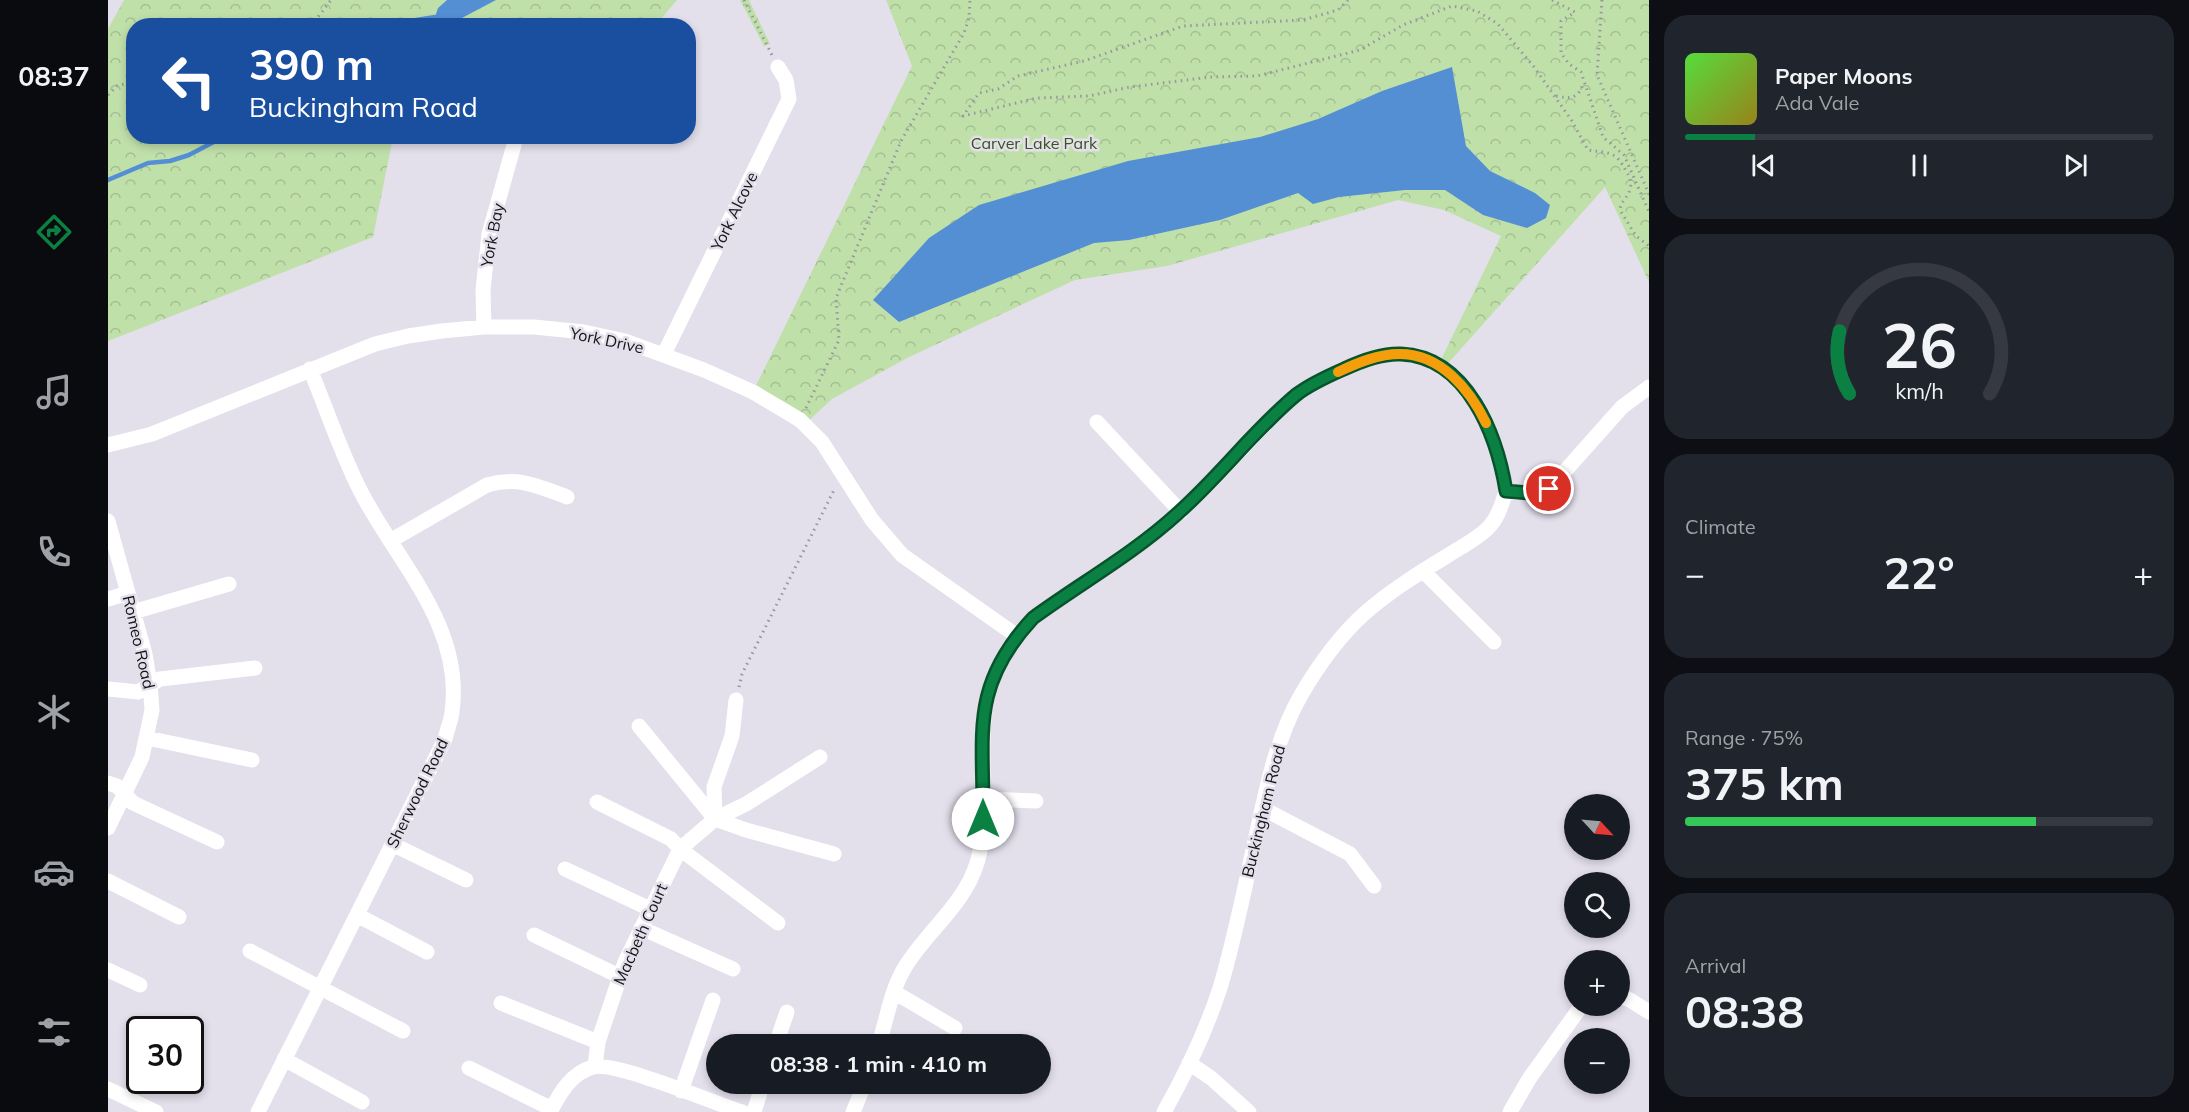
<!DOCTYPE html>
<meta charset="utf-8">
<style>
body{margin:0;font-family:Mulish,sans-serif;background:#20242c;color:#f1f3f6;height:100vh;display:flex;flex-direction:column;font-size:22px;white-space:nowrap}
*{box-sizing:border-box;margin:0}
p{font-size:20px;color:#9ea1a6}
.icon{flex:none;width:33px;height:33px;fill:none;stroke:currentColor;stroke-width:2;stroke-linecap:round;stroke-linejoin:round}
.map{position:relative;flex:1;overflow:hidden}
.sheet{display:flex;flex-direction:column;gap:15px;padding:15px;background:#0d0f14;width:540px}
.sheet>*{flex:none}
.hud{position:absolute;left:18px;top:18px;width:570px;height:126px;border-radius:24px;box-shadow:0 3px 9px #0003;background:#1a4fa0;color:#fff;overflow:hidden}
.needle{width:39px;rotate:116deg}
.fabs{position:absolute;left:1456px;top:794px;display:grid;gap:12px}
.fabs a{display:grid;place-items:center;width:66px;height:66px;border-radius:50%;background:#171b24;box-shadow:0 3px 9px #0003;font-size:30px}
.speed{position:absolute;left:18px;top:1016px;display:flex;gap:12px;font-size:30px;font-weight:700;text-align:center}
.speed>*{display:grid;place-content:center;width:78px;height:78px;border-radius:50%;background:#171b24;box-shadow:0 3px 9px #0003;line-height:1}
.speed .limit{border:3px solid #111;border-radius:9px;background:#fff;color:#111}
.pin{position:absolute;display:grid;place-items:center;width:51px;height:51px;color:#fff;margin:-26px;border:3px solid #fff;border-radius:50%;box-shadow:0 2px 6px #0007}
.me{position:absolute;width:66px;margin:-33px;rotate:0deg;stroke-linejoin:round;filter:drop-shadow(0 0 4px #0008)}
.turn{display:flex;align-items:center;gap:21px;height:126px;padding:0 24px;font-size:27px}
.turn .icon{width:78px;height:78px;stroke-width:2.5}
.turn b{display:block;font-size:42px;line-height:51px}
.big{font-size:45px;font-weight:700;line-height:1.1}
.sheet .widget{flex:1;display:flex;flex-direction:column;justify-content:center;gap:9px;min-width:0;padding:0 21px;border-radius:24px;background:#20242c}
.sheet .dial{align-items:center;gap:0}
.dial svg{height:156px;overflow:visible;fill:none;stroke:#363941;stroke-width:7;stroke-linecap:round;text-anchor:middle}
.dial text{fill:#f1f3f6;stroke:none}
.song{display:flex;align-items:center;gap:18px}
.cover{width:72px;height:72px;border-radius:9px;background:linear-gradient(135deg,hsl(110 70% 55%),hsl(50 70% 35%))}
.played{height:6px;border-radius:3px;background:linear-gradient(90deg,#0b8043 15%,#363941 15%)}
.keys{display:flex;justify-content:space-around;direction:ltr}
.heat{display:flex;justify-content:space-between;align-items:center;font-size:33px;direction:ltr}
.charge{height:9px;border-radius:4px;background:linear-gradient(90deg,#34c759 75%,#363941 0)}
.trip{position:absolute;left:598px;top:1034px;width:345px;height:60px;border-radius:30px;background:#171b24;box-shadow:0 3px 9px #0003;font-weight:700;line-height:60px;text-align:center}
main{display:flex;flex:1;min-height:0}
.dock{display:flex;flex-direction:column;width:108px;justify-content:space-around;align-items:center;background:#090b0e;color:#9ea1a6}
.dock .icon{width:42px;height:42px}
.dock .active{color:#0b8043}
.dock b{font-size:27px;color:#f1f3f6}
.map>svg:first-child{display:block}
.forest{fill:url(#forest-crowns)}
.water{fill:#548fd4}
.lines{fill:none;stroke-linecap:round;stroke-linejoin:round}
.stream{stroke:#548fd4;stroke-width:4.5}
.path{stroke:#98959e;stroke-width:3;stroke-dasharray:1.5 4.5;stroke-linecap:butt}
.minor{stroke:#fff;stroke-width:15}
.route-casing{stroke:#07532c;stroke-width:15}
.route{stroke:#0b8043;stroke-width:10}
.slow{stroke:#f59e0b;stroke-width:10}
.labels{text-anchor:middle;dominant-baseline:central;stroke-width:5;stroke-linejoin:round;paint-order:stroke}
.park-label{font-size:16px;fill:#35531a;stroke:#e3dfeb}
.street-label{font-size:16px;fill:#141317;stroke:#e3dfeb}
</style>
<main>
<nav class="dock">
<b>08:37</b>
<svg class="icon active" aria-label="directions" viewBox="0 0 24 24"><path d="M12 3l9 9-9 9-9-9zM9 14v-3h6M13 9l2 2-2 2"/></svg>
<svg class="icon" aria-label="music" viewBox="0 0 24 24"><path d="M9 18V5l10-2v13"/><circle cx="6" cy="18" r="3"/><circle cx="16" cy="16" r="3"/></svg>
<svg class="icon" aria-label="phone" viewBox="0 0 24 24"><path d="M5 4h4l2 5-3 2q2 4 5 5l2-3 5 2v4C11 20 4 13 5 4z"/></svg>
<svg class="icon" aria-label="climate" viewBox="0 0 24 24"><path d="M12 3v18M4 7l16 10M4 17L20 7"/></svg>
<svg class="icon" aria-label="car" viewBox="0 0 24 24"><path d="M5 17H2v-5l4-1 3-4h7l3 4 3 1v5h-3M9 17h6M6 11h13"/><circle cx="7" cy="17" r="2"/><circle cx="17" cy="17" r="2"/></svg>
<svg class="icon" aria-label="filters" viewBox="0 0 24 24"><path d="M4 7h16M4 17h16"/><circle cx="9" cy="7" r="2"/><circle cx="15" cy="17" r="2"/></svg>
</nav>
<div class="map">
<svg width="1541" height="1112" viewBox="0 0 1541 1112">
<defs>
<pattern id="forest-crowns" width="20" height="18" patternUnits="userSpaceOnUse" patternTransform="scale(1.5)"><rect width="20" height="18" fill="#c0e0aa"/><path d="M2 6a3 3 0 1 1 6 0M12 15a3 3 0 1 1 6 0" fill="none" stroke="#a4bf92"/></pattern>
</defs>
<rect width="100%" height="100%" fill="#e3dfeb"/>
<path class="forest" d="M16,0h553l-22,26h-149l-9,-3 -3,3h-360v110l259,1 -20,100 -265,104v-312z
M632,0h9l21,44 -6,2z
M778,0h763v282l-44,-95 -162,182 -5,-3 63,-130 -57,-26 -46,-10 -231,66 -92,14 -166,77 -77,42 -28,26 -51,-33 159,-326z"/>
<path class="water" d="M339,0h49l-36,19 -19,6 -6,-8 3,-9z
M1344,67l14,79 24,25 45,22 15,12 -4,13 -19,10 -44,-13 -38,-25h-40l-66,7 -26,7 -15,-11 -78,27 -91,20 -35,3 -195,79 -26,-22 56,-62 50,-33 149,-44 132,-24 58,-18 64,-28z"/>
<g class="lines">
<path class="stream" d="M287,26l9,-4 31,-5
M0,180l40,-17 22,-2 19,-6 36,-19"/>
<path class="path" d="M636,0l28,55
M1240,0l-10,10 -35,10 -120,6 -99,35 -66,15 -20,13 -19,4 -16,23 74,-18 52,-2 41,-9 80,-10 47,-1 103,-26 43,-25 49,-19 25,5 21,13 36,43 38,54 16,29c21,3 28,1 38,21 4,6 6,11 4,18 -2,9 -9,11 -10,21l16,26 13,10
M1444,0l23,12 -14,9v32l8,11 12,8 22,65 21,18 25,57
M1494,0l-5,75 52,119
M203,26l20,-26
M0,95l9,-9 17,-5
M1448,96c14,3 23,3 27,-13
M698,408l33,-68 -3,-42 65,-157 63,-108 5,-15 1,-18
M631,687l3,-13 93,-186"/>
<path class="minor" d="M376,327l-1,-37 6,-56 25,-89
M556,354l125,-255 -3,-19 -8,-13
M989,422l84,90
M0,445l44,-11 223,-90 33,-8 34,-5 42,-4h50l50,5 41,9 79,29 49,22 47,28 22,22 50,78 30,35 115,81
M0,521l37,133 5,30 2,26 -10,47 -34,71
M282,541l97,-56c31,-9 51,1 80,12
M1315,571l71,71
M0,599l20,-6
M25,612l96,-28
M0,689l30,3 22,-13 95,-11
M628,700l-4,36 -18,51 1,32 31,-15 74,-47
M531,726l76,93 31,11 88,24
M39,738l105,22
M0,783l9,3 16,17 84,39
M875,799l53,2
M489,802l74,37 9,10 98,74
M1154,808l88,46 24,32
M284,844l74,36
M457,869l85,40
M0,881l71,36
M249,915l70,37
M533,928l92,41
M426,935l85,41
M142,951l153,80
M0,970l32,15
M786,992l61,36
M1512,996l10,4 19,12
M393,1003l97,39
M668,1044l11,-32
M771,1044c8,-26 12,-54 26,-77 23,-37 59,-62 72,-104 6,-20 6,-39 6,-59 1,-81 -10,-121 50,-186 48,-35 100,-65 144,-104 43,-36 76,-83 119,-119 14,-11 32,-19 48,-26 17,-8 38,-16 57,-15 67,3 96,82 105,137
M176,1059l78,43
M1081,1063l22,15 38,34
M487,1066l3,-24 27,-80 55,-113 35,-30
M361,1068l83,41
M0,1089l48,23
M573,1091l32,-91
M150,1112l187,-373c2,-9 6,-18 7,-27 12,-86 -55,-150 -91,-220 -20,-39 -34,-82 -51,-123
M442,1112c10,-19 21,-39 43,-45 22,-6 121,36 149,45
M646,1112l9,-29
M745,1112l12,-29
M1056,1112c22,-39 42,-81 56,-124 13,-43 22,-88 32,-133 12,-54 21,-111 49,-160 17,-29 38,-59 64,-82 25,-22 54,-40 82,-57 14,-9 30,-17 41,-28 10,-10 14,-24 18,-37l33,3 10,-5 73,-82 27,-20
M1402,1112l19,-33 53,-74"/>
</g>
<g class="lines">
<defs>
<path id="route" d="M875,819c1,-85 -14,-132 50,-201 48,-35 100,-64 144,-104 42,-37 76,-83 119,-119 14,-11 32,-19 48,-26 17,-8 38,-16 57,-15 67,3 96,82 105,137l33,3 10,-5"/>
</defs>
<use href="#route" class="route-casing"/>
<use href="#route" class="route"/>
<path class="slow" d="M1230,372c19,-9 40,-18 62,-18 41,0 70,36 86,69"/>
</g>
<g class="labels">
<g class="park-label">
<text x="926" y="143">Carver Lake Park</text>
</g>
<g class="street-label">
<text transform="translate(626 211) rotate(-64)">York Alcove</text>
<text transform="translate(384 235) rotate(-79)">York Bay</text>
<text transform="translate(499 340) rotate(12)">York Drive</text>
<text transform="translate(31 642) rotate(77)">Romeo Road</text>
<text transform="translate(309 793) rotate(-64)">Sherwood Road</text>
<text transform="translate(1155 811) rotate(-76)">Buckingham Road</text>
<text transform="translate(532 934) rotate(-66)">Macbeth Court</text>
</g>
</g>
</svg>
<div class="fabs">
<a><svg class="needle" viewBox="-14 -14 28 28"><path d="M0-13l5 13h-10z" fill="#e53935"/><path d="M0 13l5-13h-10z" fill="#9ea1a6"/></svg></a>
<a><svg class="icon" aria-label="search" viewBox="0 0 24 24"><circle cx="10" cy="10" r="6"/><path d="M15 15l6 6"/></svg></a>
<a>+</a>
<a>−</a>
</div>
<div class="speed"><div class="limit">30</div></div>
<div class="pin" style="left:1441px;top:489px;background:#d93025"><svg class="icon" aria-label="arrive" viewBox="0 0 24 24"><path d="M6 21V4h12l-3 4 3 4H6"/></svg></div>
<svg class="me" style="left:875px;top:819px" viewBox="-20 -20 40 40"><circle r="19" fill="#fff"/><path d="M0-13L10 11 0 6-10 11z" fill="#0b8043"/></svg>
<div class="trip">08:38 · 1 min · 410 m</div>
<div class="hud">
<div class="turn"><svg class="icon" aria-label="left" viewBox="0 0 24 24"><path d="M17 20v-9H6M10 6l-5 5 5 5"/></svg><div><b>390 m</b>Buckingham Road</div></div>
</div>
</div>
<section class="sheet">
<div class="widget">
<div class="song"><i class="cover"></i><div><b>Paper Moons</b><p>Ada Vale</p></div></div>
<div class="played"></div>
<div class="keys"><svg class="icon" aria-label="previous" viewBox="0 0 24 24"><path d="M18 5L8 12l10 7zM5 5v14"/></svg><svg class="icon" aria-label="pause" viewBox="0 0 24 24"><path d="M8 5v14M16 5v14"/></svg><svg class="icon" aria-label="next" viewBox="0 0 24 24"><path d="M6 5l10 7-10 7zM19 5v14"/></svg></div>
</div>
<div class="widget dial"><svg viewBox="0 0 100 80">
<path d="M14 69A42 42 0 1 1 86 69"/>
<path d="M14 69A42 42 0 0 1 9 37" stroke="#0b8043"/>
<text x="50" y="56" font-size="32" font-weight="700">26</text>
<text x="50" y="72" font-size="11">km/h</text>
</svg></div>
<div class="widget"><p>Climate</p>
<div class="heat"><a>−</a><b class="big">22°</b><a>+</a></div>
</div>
<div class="widget"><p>Range · 75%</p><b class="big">375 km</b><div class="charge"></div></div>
<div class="widget"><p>Arrival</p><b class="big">08:38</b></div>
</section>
</main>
